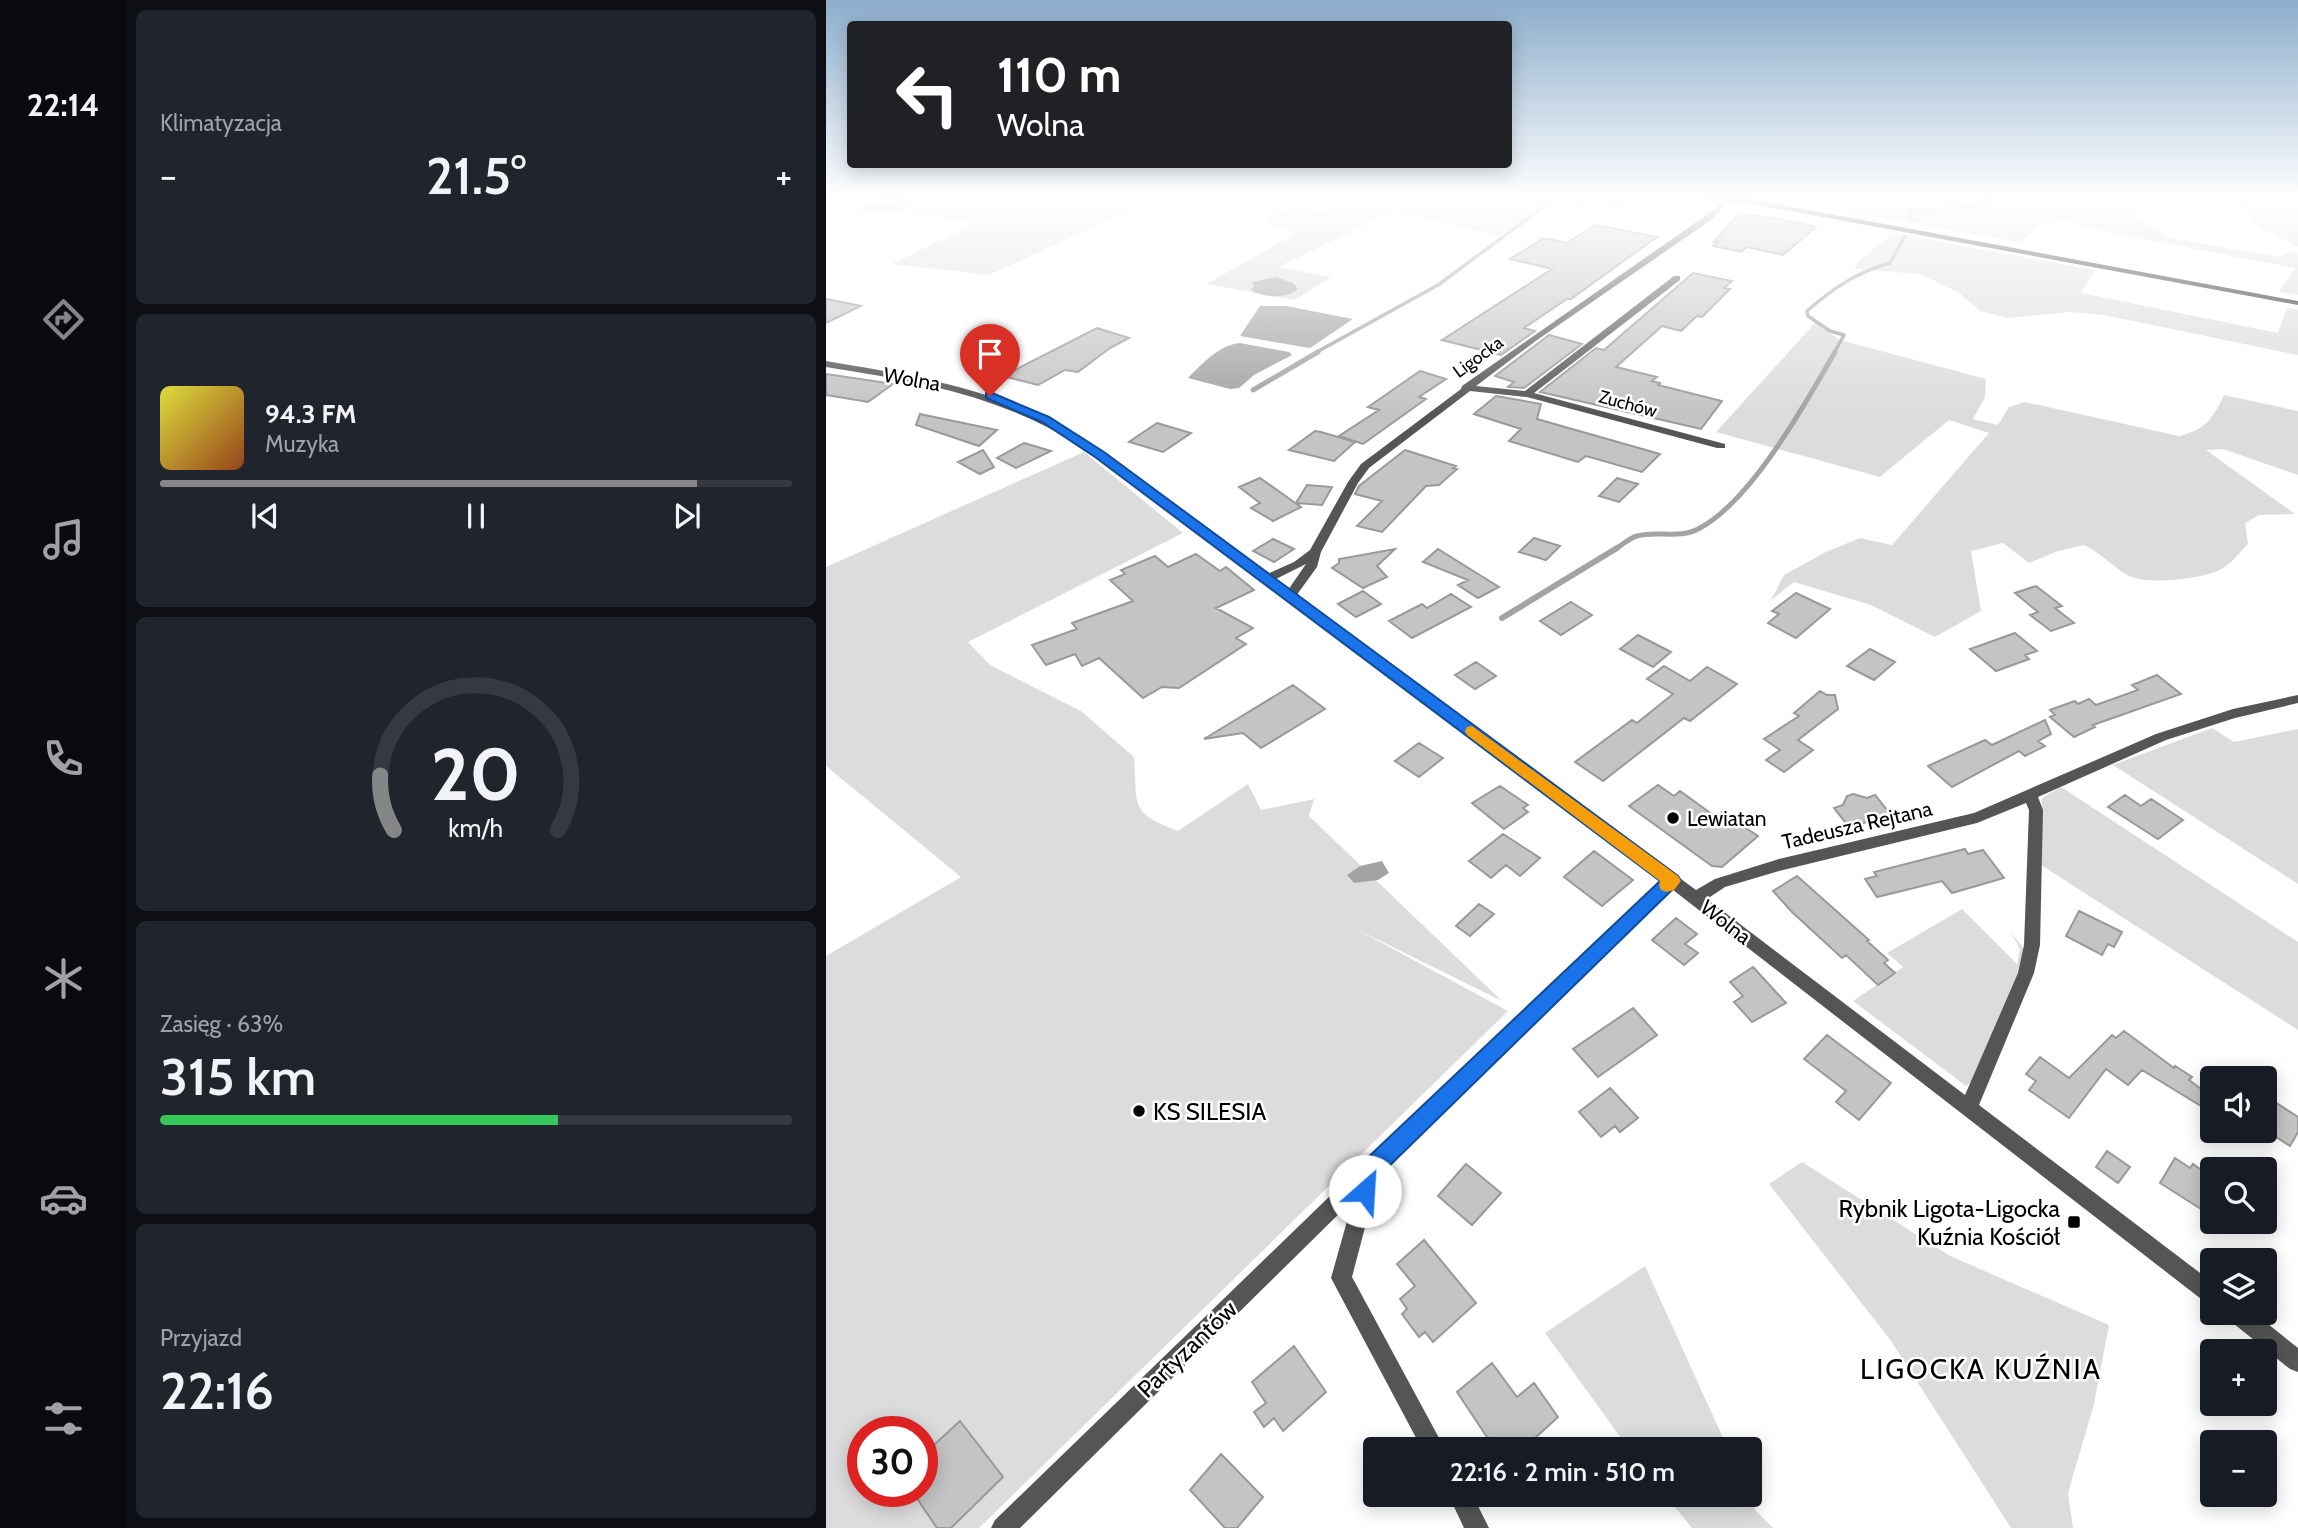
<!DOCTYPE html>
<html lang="pl">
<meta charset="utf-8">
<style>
body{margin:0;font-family:Cabin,sans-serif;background:#20242c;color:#f1f3f6;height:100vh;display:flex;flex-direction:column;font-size:26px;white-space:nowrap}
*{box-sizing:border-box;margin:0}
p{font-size:23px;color:#9ea1a6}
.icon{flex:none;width:38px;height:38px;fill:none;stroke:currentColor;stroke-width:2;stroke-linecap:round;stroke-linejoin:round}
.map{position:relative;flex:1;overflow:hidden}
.details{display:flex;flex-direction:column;gap:10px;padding:10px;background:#0d0f14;width:700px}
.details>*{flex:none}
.hud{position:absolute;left:21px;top:21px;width:665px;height:147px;border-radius:7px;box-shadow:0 4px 18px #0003;background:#202124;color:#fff;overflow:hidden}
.fabs{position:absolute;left:1374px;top:1066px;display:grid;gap:14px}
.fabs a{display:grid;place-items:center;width:77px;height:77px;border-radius:7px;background:#171b24;box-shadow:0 4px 18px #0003;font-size:35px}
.speed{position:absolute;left:21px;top:1416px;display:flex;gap:14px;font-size:35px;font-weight:700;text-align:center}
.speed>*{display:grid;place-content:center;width:91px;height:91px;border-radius:50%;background:#171b24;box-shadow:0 4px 18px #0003;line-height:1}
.speed .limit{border:10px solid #d22;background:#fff;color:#111}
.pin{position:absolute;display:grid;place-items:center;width:60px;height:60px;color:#fff;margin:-72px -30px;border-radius:50% 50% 50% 0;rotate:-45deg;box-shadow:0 0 7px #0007}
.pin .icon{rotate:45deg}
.me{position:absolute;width:77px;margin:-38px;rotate:26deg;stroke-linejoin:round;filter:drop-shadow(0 0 5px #0008)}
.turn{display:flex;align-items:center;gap:24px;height:147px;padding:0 35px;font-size:32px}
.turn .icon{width:91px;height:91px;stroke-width:2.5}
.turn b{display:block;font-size:49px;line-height:60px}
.big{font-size:52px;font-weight:600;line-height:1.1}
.details .widget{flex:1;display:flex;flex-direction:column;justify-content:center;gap:10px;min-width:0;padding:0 24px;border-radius:10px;background:#20242c}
.details .dial{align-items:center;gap:0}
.dial svg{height:182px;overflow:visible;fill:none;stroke:#363941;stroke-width:7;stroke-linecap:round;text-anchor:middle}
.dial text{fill:#f1f3f6;stroke:none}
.song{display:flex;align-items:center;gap:21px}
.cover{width:84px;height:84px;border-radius:10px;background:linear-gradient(135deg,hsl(60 70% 55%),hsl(20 70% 35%))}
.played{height:7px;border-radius:4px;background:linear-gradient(90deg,#858687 85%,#363941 85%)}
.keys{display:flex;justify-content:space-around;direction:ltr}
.heat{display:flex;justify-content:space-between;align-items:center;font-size:38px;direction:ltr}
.charge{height:10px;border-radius:5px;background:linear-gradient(90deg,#34c759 63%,#363941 0)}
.trip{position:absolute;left:537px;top:1437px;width:399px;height:70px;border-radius:7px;background:#171b24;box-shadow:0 4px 18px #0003;font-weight:600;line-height:70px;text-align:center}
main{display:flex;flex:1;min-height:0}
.tabs{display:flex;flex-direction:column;width:126px;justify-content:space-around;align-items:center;background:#090b0e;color:#9ea1a6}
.tabs .icon{width:49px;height:49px}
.tabs .on{color:#858687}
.tabs b{font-size:32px;color:#f1f3f6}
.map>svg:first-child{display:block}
.green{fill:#dcdcdc;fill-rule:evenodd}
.water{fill:#a3a3a3}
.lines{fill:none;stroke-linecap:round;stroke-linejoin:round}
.stream-far2{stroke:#a3a3a3;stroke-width:3.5}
.stream-far1{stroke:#a3a3a3;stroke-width:5}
.stream{stroke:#a3a3a3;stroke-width:6}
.building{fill:#c4c4c4;stroke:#999;stroke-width:2}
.minor{fill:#555;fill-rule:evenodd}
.secondary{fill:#222;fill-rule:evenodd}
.route{fill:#1a73e8;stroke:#114b97;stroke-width:2}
.slow{fill:#f59e0b}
.poi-dot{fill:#000;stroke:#fff;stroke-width:2.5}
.labels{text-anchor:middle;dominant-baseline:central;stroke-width:5;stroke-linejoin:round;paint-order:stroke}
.far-street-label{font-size:18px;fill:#000;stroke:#fff}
.street-label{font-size:21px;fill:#000;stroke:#fff}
.poi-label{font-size:21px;fill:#000;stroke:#fff;text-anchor:start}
.near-poi-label{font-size:24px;fill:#000;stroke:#fff;text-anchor:start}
.near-street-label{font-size:24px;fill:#000;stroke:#fff}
.near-neighbourhood-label{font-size:28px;letter-spacing:2px;fill:#000;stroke:#fff}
</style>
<main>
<nav class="tabs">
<b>22:14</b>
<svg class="icon on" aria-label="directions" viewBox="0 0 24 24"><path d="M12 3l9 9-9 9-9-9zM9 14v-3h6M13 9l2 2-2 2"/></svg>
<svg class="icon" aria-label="music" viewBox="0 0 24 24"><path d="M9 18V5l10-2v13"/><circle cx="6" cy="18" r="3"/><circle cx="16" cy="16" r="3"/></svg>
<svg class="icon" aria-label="phone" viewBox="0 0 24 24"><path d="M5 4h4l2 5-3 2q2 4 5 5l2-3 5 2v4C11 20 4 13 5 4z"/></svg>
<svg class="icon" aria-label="climate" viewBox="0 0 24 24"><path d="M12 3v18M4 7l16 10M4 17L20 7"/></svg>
<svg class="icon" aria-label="car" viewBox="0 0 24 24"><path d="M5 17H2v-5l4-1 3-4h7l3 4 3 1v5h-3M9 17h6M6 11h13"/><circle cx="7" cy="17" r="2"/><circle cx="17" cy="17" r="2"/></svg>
<svg class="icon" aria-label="filters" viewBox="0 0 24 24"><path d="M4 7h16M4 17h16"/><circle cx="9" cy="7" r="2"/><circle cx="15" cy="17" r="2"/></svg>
</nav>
<section class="details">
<div class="widget"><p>Klimatyzacja</p>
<div class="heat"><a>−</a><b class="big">21.5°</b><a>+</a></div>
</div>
<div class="widget">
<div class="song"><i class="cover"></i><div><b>94.3 FM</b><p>Muzyka</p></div></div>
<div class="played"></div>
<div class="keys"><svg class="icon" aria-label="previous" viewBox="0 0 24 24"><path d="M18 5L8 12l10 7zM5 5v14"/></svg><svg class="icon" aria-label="pause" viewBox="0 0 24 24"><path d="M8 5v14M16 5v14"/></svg><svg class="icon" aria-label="next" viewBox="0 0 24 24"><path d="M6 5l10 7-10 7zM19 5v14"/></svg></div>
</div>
<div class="widget dial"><svg viewBox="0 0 100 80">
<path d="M14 69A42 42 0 1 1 86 69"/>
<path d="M14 69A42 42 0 0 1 8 45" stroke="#858687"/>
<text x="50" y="56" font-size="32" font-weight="700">20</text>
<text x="50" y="72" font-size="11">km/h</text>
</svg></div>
<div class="widget"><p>Zasięg · 63%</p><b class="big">315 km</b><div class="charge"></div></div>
<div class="widget"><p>Przyjazd</p><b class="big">22:16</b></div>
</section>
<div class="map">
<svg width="1472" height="1528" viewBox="0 0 1472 1528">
<rect width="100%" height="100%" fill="#fff"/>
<path class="green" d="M95,199h117l93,11 -142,65 -97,-11 83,-41 -77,-12z
M555,199h253l-16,9 -23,-8 -13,7 -30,-8 -53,37 -106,-25 -115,56 53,10 -36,23 -89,-16 89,-50 -25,-11 -4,-9 29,-6 33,3 29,-10 15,3z
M1010,199h285l11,8v10l35,20 110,20 16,-5 5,1v42l-19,-3 16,-24 -177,-34 -67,-17 -31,25 -194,-33z
M1413,199h59v48l-38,-20 -24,-26h4z
M1067,233l202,37 -14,23 197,40 9,-25 11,2v45l-194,-40 -34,-3 -63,6 -27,-7 -22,-19 -38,-18 -66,-5 5,-8z
M989,323l25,17 146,39 -1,18 -12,22 25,6 11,-18 16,-5 154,34c27,-7 33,-16 45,-41l74,16v64l-75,-26 -17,1 89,64 -36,1 -14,8 3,21c-9,9 -20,24 -33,28 -20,7 -66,13 -86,4 -15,-8 -28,-23 -45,-31l-26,6 -29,12 -26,-20 -32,8 10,60 -46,26 -64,-32 -77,-23 -23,18 13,-25 42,-23 34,-14 32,7 97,-112 -40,-13 -69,57 -164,-45z
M258,452l99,81 -215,109 22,23 91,46 53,46c4,49 -6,55 44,74l70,-47 13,26 53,-11 -5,17 193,185 -146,-72 152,82 -529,517h-153v-572l135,-79 -135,-111v-199zM37,1432h59v59h-59z
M1386,728l22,14 64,-13v155l-185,-119z
M1235,787l237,155v88l-257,-165 1,-67z
M1136,909l55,55 3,-15 -9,-17 15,20 -2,12 -51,117 -7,5 -113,-85 50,-34 -16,-14z
M976,1162l148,94 159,69 -15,79 -26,89 5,35h-62l-120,-187 -122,-157z
M819,1266l83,183h-99l-84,-116z
M839,1495h84l7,16 17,17h-81z"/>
<path class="water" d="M51,199h28l4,3 -11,9h-40z
M450,277l17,6 5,6c-11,10 -35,9 -47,1l3,-5 -2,-3z
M434,306h26l67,13 -43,29 -70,-12z
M414,343l49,9 3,3 -38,20 -15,13 -9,1 -42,-11c14,-14 31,-33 52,-35z
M556,861l7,12 -11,7 -24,3 -7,-8 13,-9z"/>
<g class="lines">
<path class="stream-far2" d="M1091,221l-7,-3 -1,-7 57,-3 23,-9
M489,353l123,-68 116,-86
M1008,353l10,-18 -14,-4 -22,-15 -1,-5c25,-22 50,-39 83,-48l15,-27"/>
<path class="stream-far1" d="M427,390l65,-38
M788,550c7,-4 15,-12 23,-14 21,-6 42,4 63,-8 52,-28 105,-124 135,-176"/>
<path class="stream" d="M676,618l115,-70"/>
</g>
<path class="building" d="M913,213l40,6 37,8 -33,28 -36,-8 -6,5 -28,-6 5,-4h-4z
M769,225l62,12 -86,62h-4l-43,29 11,3 -34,24 -59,-15 110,-71 -42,-10 34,-21 23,5z
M867,273l39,8 -8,7 6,1 -28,28 -5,-1 -16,15 -19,-5 -46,41 41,10 -5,4 8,2 -2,2 64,16 -21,28 -161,-37 56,-44 8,2z
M0,299l35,7 -35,17z
M271,328l32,10 -19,10 -32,24 -13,-2 -27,15 -35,-9z
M723,335l33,9 -58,44 -16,-1 6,-5 -19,-6z
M594,371l26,8 -27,18 7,2 -63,45 -24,-8 40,-26 -11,-3z
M0,374l67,10 -25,18 -42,-7z
M670,396l45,8 -4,15 123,35 -18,18 -56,-16 -8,6 -69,-21 12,-12 -47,-15z
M94,414l77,16 -18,16 -63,-21z
M331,423l34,10 -28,19 -34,-10z
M489,431l6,1 34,10 -21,19 -45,-11z
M198,443l27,8 -35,17 -19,-10z
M157,450l11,17 -14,7 -22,-12z
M579,450l51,16 -3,2 4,1 -18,16 -13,1 -44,46 -25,-6 25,-25 -27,-7 4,-8z
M434,478l41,29 -28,14 -22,-13 9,-5 -21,-16z
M791,478l21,6 -19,18 -20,-6z
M481,485l25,2 -10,18 -26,-2z
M708,538l26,8 -14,14 -27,-8z
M447,539l21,10 -20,13 -21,-11z
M569,549l-18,17 10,11 -24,11 -31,-20 7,-5v-4z
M612,549l45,28 16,10 -21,11 -20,-13 10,-5 -45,-18z
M370,554l24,17 6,-4 28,23 -38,18 37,20 -17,10 10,6 -67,44 -17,-1 -19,11 -44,-40 -17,8 -7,-12 -29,11 -14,-20 45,-16 -5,-6 61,-22 -23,-21 15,-6 -4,-4 34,-14 13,11z
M1210,586l26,20 -7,2 19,15 -23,8 -21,-16 8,-3 -23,-19z
M537,591l18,13 -25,13 -18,-13z
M970,593l34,16 -34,29 -28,-15 11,-9 -7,-3z
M625,594l20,13 -59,31 -23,-17 33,-17 5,4z
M745,602l21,13 -31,20 -21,-14z
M1189,633l22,18 -12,4 4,4 -33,12 -26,-22z
M812,635l33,17 -18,15 -33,-18z
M1044,649l25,13 -21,18 -27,-14z
M650,662l20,14 -21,13 -20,-14z
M838,666l26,15 17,-14 30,17 -47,37 -6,-3 -81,63 -28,-19 57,-42 5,3 36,-29 -26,-15z
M1331,675l24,19 -88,31 2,2 -21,10 -24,-20 5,-2 -5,-5 25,-9 3,3 11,-5 7,6 42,-15 -6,-5z
M467,685l32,24 -64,39 -18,-15 -39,6z
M994,691l7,4h8l3,14 -40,31 15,10 -29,22 -18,-12 14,-10 -16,-11 35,-23 -5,-3z
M1219,720l6,14 -13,7 7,5 -20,10 -6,-5 -67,36 -24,-21 57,-26 7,5z
M593,743l24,15 -24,19 -24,-16z
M832,785l16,11 6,-5 36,26 6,-5 36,24 -36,31 -10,-1 -83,-60z
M674,786l28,19 -5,3 5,4 -24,17 -32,-26z
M1027,794l14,4 8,-3 16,20 -42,12 -15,-19 9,-3 4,-9z
M1299,795l16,11 10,-7 32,21 -25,19 -50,-32z
M677,834l37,24 -20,18 -14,-11 -15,13 -22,-17z
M1139,849l3,5 15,-4 21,28 -52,15 -10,-12 -65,16 -12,-18 12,-3 -3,-4z
M768,851l39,29 -31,26 -38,-29z
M971,876l72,64 -2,1 21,19 -4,3 11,10 -17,12 -32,-30 -4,3 -50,-46 -19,-21z
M653,904l15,10 -24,22 -14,-10z
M1253,911l43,21 -8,15 -6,-3 -6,11 -36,-19z
M850,918l21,16 -12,10 13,9 -14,12 -32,-25z
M927,967l33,36 -34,19 -18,-20 9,-6 -13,-14z
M807,1008l24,27 -59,42 -25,-28z
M1298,1031l50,37 1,-2 17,11 -3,3 23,17 -6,12 -64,-39 -14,15 -22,-16 -37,49 -40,-28 7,-9 -10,-7 14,-17 29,21 43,-43 4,3z
M1001,1035l64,48 -32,37 -23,-18 10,-11 -42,-32z
M784,1088l28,30 -18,14 -5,-6 -14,11 -22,-25z
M1438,1095l34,22v15l-8,14 -26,-17z
M1281,1151l23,16 -12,16 -22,-16z
M1349,1158l15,10 3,-4 19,14v38l-52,-33z
M640,1164l35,29 -29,32 -34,-29z
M598,1240l52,63 -43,39 -8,-10 -6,5 -17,-23 5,-5 -7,-10 15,-13 -18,-22z
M468,1346l32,46 -43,39 -9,-13 -10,9 -10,-15 12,-9 -14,-21z
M666,1363l25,34 17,-14 24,34 -35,32h-28l-38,-57z
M134,1421l43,56 -52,51h-14l-25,-37h10v-35z
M395,1454l42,43 -26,31h-12l-35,-38z"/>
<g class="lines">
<path class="minor" d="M899,200l2,3 -16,17 -174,120 -61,46 49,5 149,-115h6v4l-146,113 191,51v4h-8l-190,-51 -57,-6 -101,77 -11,15 -37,69 -4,15 -21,29 400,294 19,-11 64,-20 195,-46 182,-79 77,-25 65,-14v8l-63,15 -69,22 -128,57 5,13 -3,135 -6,28 -55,132 233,177v23l-7,-3 -532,-412 -294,284 -27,103 93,172h-23l-91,-171 22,-78 -333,328h-29l4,-8 369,-357 297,-282 -588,-440c-83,-48 -154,-59 -247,-74v-6c95,16 169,27 255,76l186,137 27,-12 16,-12 38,-68 13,-18 100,-75 1,-3 243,-170zM480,564l-18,26 -14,-10zM1200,803l3,7 -5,135 -6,28 -53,122 -258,-196 18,-12 54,-16 198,-48z
M1399,1312h28l45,36v24l-8,-3 -62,-50z
M622,1494h24l17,34h-25z"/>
<path class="secondary" d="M877,199h47l548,102v4l-556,-103 -17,2z"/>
</g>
<linearGradient id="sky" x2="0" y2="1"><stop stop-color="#8cadcc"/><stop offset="0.48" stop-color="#fff"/><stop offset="1" stop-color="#fff" stop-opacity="0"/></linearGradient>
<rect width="1472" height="413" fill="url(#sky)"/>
<path class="route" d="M164,392l59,25 55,35 574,424 3,5 -301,294 -7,24 -8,3 -8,-3 -3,-8 9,-29 297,-281 -565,-424 -53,-35 -56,-24v-5z"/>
<path class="slow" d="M646,726l206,150 3,5 -7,9 -7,2 -6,-2 -2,-5 1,-4 -193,-146 -2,-4 2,-4z"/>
<g class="poi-dot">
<circle cx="847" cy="818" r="7"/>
<circle cx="313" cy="1111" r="7"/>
<rect x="1241" y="1215" width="14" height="14" rx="3.5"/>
</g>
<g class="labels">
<g class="far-street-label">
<text transform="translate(652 357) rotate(-36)">Ligocka</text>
<text transform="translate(802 404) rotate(15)">Zuchów</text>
</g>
<g class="street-label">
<text transform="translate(86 379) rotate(10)">Wolna</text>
<text transform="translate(1031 825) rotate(-13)">Tadeusza Rejtana</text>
<text transform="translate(900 922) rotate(38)">Wolna</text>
</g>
<g class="poi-label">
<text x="861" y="818">Lewiatan</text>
</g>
<g class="near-poi-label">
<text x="327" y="1111">KS SILESIA</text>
<text x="1234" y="1208" text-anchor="end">Rybnik Ligota-Ligocka<tspan x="1234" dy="28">Kuźnia Kościół</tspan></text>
</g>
<g class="near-street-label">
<text transform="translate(361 1349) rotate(-44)">Partyzantów</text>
</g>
<g class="near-neighbourhood-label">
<text x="1155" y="1369">LIGOCKA KUŹNIA</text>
</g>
</g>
</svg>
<div class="fabs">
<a><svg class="icon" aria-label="sound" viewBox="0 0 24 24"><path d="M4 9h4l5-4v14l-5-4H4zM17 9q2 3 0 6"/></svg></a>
<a><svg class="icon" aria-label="search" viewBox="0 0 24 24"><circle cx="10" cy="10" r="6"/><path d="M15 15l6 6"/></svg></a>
<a><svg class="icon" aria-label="layers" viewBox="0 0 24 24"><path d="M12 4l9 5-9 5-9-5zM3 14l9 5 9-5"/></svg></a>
<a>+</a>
<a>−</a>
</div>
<div class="speed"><div class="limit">30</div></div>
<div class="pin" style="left:164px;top:396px;background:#d93025"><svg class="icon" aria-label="arrive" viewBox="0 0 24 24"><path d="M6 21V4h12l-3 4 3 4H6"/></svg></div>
<svg class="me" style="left:539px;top:1191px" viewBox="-20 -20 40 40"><circle r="19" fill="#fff"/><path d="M0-13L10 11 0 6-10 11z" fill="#1a73e8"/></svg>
<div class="trip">22:16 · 2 min · 510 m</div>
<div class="hud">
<div class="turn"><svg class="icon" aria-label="left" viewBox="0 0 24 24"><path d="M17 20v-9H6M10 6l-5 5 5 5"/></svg><div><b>110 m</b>Wolna</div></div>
</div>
</div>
</main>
